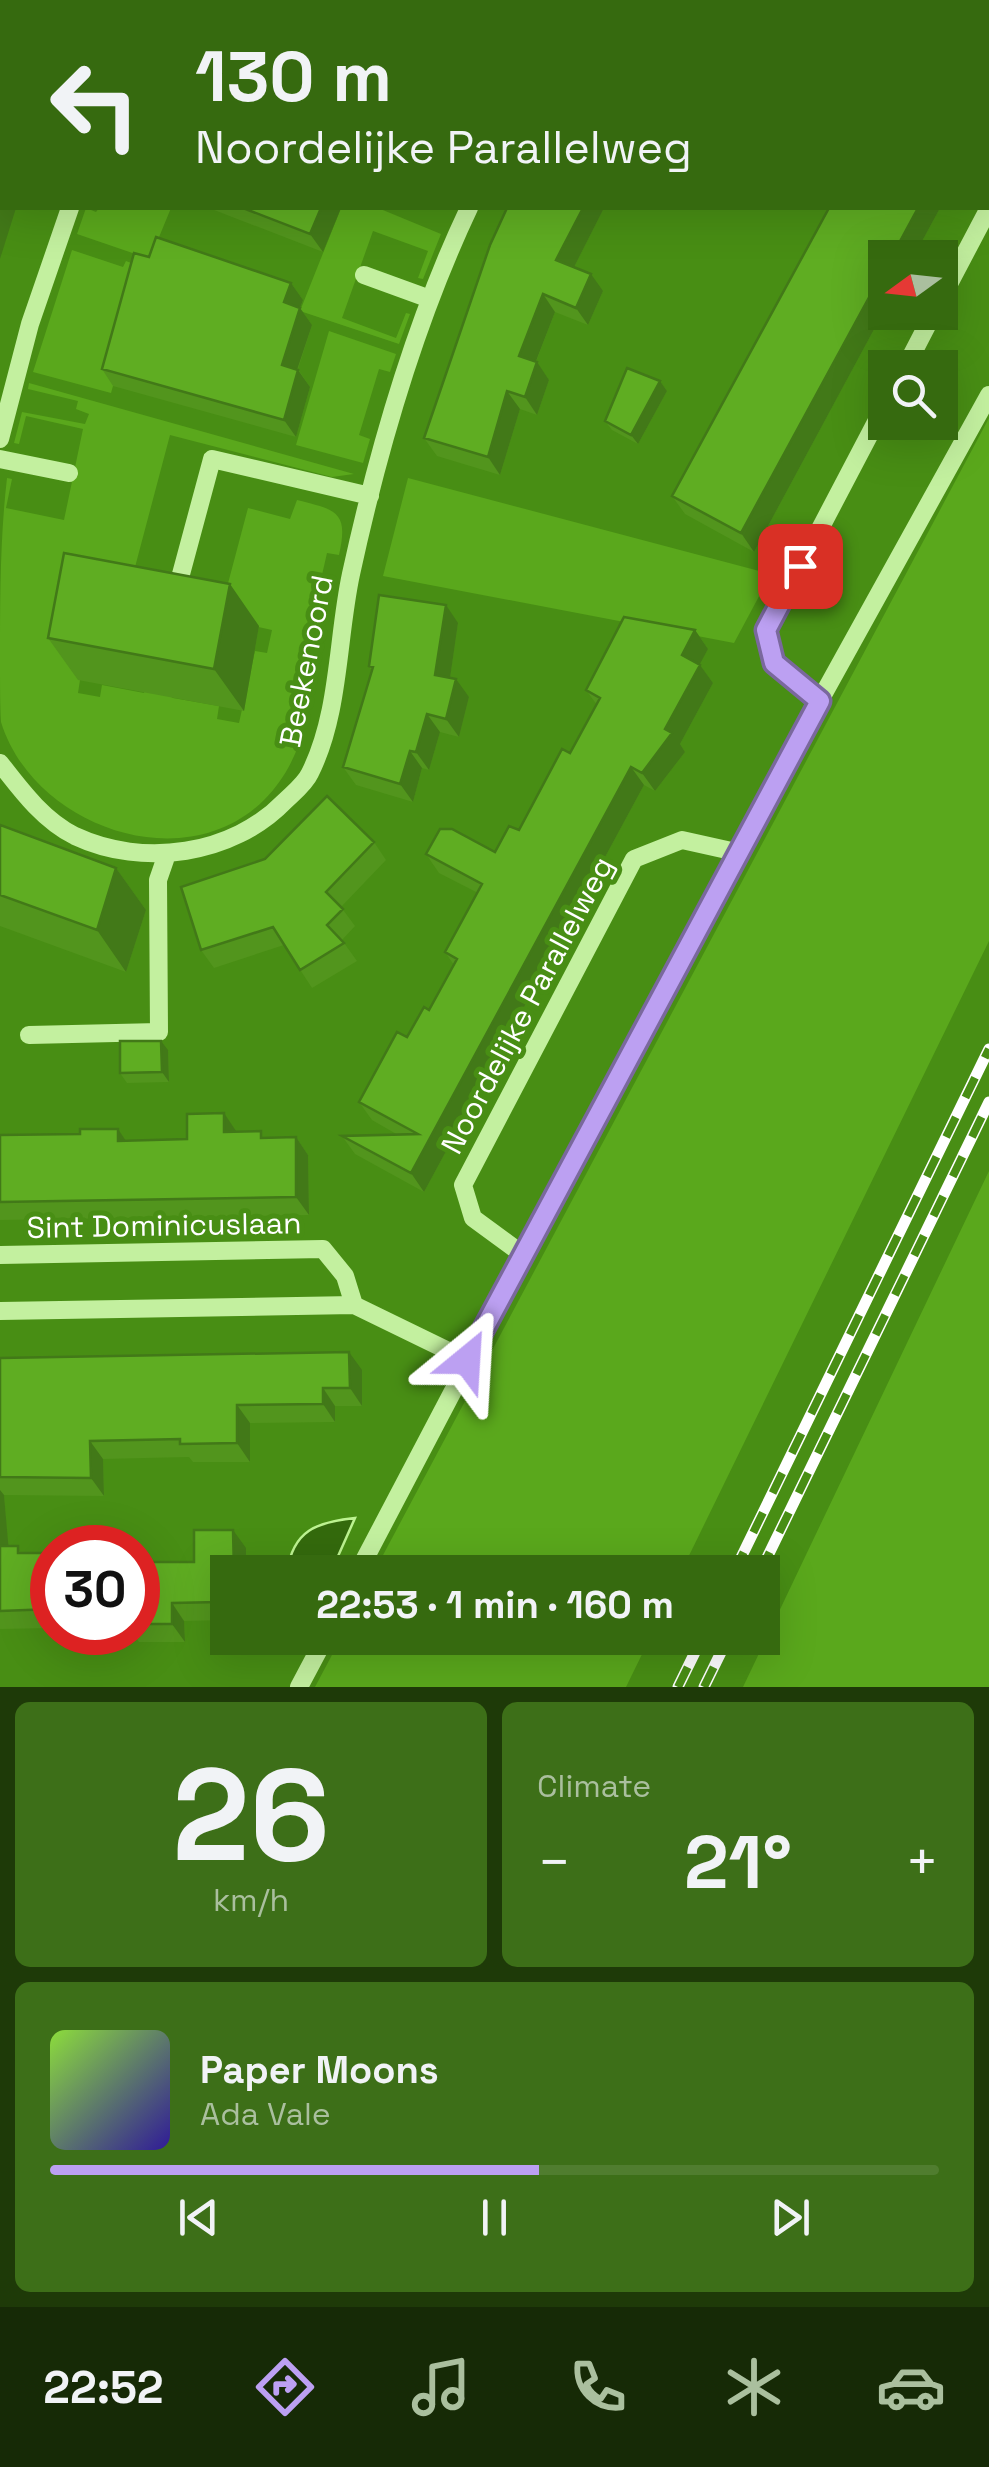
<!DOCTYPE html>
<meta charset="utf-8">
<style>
body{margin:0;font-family:"Space Grotesk",sans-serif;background:#3d6f18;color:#f1f3f6;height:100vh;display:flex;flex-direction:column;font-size:38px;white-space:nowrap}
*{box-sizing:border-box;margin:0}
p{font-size:32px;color:#aabf9e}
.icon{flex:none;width:55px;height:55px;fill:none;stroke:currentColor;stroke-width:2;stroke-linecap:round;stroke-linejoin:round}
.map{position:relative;height:1687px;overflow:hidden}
.details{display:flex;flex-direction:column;gap:15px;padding:15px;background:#1e3a08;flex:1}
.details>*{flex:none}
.banner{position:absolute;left:0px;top:0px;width:990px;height:210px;box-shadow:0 10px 40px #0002;background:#366a0f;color:#f1f3f6;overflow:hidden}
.needle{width:65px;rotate:255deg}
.buttons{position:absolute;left:868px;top:240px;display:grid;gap:20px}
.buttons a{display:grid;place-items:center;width:90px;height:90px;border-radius:0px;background:#366a0f;box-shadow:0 10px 40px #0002;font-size:50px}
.speed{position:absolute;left:30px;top:1525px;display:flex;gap:20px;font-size:50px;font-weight:700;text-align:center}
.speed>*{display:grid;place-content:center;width:130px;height:130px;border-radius:50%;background:#366a0f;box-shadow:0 10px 40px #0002;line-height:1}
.speed .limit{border:15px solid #d22;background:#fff;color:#111}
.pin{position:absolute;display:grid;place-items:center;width:85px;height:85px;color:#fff;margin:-42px;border-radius:20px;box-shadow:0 5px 15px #0006}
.me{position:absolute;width:110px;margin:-55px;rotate:27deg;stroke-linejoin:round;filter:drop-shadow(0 0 8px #0008)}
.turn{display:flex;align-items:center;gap:35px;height:210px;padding:0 30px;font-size:45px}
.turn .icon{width:130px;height:130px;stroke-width:2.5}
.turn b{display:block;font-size:70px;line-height:85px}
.big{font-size:75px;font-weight:800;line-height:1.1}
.details .tile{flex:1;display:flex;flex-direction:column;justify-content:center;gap:15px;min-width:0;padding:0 35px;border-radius:15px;background:#3d6f18}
.details .dial{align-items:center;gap:0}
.dial b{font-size:130px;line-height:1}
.song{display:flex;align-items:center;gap:30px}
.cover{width:120px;height:120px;border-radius:15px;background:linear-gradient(135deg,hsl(90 70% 55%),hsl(250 70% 35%))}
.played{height:10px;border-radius:5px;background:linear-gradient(90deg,#bca0f2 55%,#507d2f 55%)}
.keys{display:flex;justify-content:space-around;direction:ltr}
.heat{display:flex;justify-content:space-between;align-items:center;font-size:55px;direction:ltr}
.details .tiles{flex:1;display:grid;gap:15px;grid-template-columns:1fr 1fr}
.tile:last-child{grid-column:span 2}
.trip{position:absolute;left:210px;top:1555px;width:570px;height:100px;border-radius:0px;background:#366a0f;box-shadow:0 10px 40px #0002;font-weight:800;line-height:100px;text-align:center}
.tabs{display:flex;height:160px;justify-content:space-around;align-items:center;background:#162a06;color:#aabf9e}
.tabs .icon{width:70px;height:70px}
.tabs .selected{color:#bca0f2}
.tabs b{font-size:45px;color:#f1f3f6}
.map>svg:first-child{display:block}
.green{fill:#5aa81c}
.water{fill:#346a0d;stroke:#bdf391;stroke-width:2.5}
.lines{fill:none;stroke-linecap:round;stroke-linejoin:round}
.minor{stroke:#c3f09f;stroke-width:18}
.rail-casing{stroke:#fff;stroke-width:11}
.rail{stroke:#488e14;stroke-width:8;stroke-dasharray:22;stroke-linecap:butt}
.wall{fill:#52951d}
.shaded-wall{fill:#427918}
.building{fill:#5fad22;stroke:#427918;stroke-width:2.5}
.route-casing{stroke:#7a689d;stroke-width:25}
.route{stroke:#bca0f2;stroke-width:18}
.labels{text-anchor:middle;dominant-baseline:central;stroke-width:10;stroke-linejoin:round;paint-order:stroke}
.street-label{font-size:30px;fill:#fff;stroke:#488e14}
</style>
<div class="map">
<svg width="989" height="1687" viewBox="0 0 989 1687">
<rect width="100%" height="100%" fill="#488e14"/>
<path class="green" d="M86,208l10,4 3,-4h72l-21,51 -73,-25z
M341,208h37l63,26 -18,45 -5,-1 10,-27 -55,-20 -31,87 54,20 10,-25 4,1 -11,30 -99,-33z
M72,250l51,17 3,-6 20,8 -35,124 -78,-21z
M329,331l67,23 -6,18 -11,-3 -20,66 11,4 -7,24 -67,-18z
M29,383l325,91 -22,3 -162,-42 -40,151 -37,9 -15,98 22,4 2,-12 42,8 3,-12 26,17 46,8 -2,13 22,4 16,-72 12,2 5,-23 -78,-17 28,-7 26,-98 42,11 7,-19c39,10 52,11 42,55l-12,-2 -8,35 11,4 -2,15 -13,-2 -11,67 12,3c-9,47 -17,90 -52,125 -80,80 -231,26 -263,-78 -1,-17 -1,-42 -1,-61 0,-61 0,-123 7,-183l5,1 -6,29 58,12 19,-91 -57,-13 -7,28 -5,-1 8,-31 63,12 4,-10 -13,-5 2,-8 -50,-12z
M989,418v523l-308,631h-307z
M408,478l363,96 -37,69 -351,-67z
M989,1171v516h-246z
M341,1638h309l-24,49h-311z"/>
<path class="water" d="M355,1518l-24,54h-44c6,-42 30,-50 68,-54z"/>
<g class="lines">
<path class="minor" d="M89,0l10,2
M153,2l2,-2
M584,2l2,-2
M364,275l66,24
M940,301l49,-93
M905,368l29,-56
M0,439l30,-115 40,-116
M0,459l69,14
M177,589l35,-130 158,37
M819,701l-45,-38 -7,-33 118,-225
M0,763c21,27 43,57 75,73 68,32 158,19 210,-35 8,-8 20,-17 25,-28 30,-60 27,-134 41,-199 27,-124 64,-252 118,-366
M29,1035l130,-3 -1,-152 9,-26
M522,1254l-49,-36 -10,-33 171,-326 48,-19 54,12
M0,1255l323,-6 22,27 9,29
M0,1311l354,-6 113,55
M358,1572l378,-720 253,-457
M299,1687l26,-49"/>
<defs>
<path id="rail" d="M734,1572l255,-523
M760,1572l229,-470
M678,1687l24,-49
M704,1687l24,-49"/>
</defs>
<use href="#rail" class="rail-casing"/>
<use href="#rail" class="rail"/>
</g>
<path class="wall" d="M209,208h132l-18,44z
M507,208h97l-30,59 29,24 -15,34 -33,-13 -19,50 13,18 -12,35 -17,-6 -20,66 -63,-19 -13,-18z
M829,208h111l-27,50h-28v51l-131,243 -69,-38 -13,-18z
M149,257l142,26 12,17 -3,8 12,17 -14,44 12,18 -14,50 -183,-51 -11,-17z
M660,381l7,10 -29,53 -26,-14 -7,-9z
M458,623l-8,55 19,19 -10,40 -19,-5 -11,38 -7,-2 -9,34 -57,-17 -13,-18 29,-96 -3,-5z
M259,626l-15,85 -166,-31 -30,-42z
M695,630l13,19 -9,15 14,19 -33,61 5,8 -30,39 -11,-6 -220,407 -69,-38 -13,-18 56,-1 -26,-15 -13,-18 70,-92 25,-45 -9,-13 33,-59 -39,-20 -13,-19 69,-2 24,-22 51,-77 27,-48 -11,-15z
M0,825l116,43 30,42 -20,62 -126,-46z
M374,842l12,18 -45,47 14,19 -13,14 15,21 -45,27 -28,-43 -70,23 -13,-18z
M168,1050l1,32 -42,1 -7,-10z
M236,1132l30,6 30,-1 12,18 1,60 -309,5v-85l126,5 61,-1z
M0,1358l362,12v36h-27v16l-85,1v39h-57l-4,-5 -86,2 1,37 -100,-1 4,51 15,7h29v75l-52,1z
M246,1548v24h-18v48l-44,1 1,21h-46l-7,-10h6v-79l6,9h50z"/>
<path class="shaded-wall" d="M989,75v42l-1,3v-42z
M2,194v14h14l-16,51v-57z
M321,208h20l-18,44 -13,-18z
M583,208h21l-35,69 -13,-17z
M918,208h22l-27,50h-22z
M885,268v41l-131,243 -13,-19z
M591,274l12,17 -15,34 -12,-17z
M291,283l12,17 -3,8 12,17 -19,57 -11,-17 2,-63z
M543,294l12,18 -24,62 -12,-18z
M537,362l12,18 -12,35 -12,-18z
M298,370l12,17 -14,50 -12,-17z
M660,381l7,10 -29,53 -7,-9z
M507,391l13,18 -20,66 -12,-18z
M230,584l29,42 -15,85 -30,-42z
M446,605l12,18 -10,69 -13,-17z
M695,630l13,19 -13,24 -13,-18z
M700,665l13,18 -33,61 5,8 -30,39 -13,-18z
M456,679l13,18 -10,40 -13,-18z
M427,714l13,18 -11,38 -13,-18z
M410,751l12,17 -9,34 -13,-18z
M631,767l13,18 -220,407 -13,-19z
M116,868l30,42 -20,62 -29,-42z
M161,1041l7,9 1,32 -7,-10z
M224,1113l12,18 -12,1z
M118,1129l12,18 -12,-6z
M296,1137l12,18 1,60 -13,-18z
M349,1352l13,18v36l-12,-18z
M323,1388l12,18v16l-12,-18z
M237,1405l13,18v39l-13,-19z
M90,1441l13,18 1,37 -13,-18z
M0,1490l4,5 6,69 -10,-13z
M233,1530l13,18v24h-12z
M218,1579l10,13v23l-9,-13z
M172,1603l12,18 1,21 -13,-18z"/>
<path class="building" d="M0,0h15l5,2h-18v192l-2,8z
M279,0h142l-1,2h-142z
M623,0h100l1,1 -1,1h-102z
M988,36h1v39l-1,3z
M243,208h78l-11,26z
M507,208h76l-27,52 35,14 -15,34 -33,-14 -24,62 18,6 -12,35 -18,-6 -19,66 -64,-19 66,-193z
M829,208h89l-27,50h-6v10l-144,265 -69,-37z
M156,237l135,46 -7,19 16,6 -18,57 16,5 -14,50 -182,-51 32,-116 15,4z
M627,368l33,13 -29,54 -26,-14z
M64,553l166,31 -16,85 -166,-31z
M379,595l67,10 -11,70 21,4 -10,40 -19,-5 -11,38 -6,-1 -10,33 -57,-17 30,-100 -4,-1z
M624,617l71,13 -13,25 18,10 -35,64 7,4 -30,40 -11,-6 -220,406 -69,-37 76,-2 -59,-32 38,-70 10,5 17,-30 5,3 28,-51 -12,-7 37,-68 -56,-30 14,-25h12l43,23 14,-26 10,4 43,-81 8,4 30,-55 -14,-8z
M327,796l47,46 -48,50 17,17 -16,16 17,18 -44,27 -27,-43 -72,23 -20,-63 84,-28z
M0,825l116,43 -19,62 -97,-35z
M120,1041h41l1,31 -42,1z
M224,1113v19l37,-1v7l35,-1v60l-296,5v-67l80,-1v-5h38v12l69,-2v-25z
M349,1352l1,36h-27v16l-86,1v38l-57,1v-5l-90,2 1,37 -91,-1v-119z
M194,1530h39l1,42h-6v7h-10l1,23 -47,1v21h-34v-62h56z
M0,1546h18v7h34v56l-52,2z"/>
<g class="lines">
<defs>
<path id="route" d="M467,1360l353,-659 -46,-38 -8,-33 34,-64"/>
</defs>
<use href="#route" class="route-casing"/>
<use href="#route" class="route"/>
</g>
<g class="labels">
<g class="street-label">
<text transform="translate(306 661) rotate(-79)">Beekenoord</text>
<text transform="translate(527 1005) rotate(-62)">Noordelijke Parallelweg</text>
<text transform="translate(164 1225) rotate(-1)">Sint Dominicuslaan</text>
</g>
</g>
</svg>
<div class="buttons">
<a><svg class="needle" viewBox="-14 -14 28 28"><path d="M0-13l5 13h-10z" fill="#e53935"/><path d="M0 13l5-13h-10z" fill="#aabf9e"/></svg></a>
<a><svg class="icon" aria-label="search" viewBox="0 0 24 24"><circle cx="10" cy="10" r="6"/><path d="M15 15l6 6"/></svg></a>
</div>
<div class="speed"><div class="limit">30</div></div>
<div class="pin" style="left:800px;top:566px;background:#d93025"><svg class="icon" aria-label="arrive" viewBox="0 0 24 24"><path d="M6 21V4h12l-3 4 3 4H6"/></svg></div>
<svg class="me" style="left:467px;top:1360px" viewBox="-20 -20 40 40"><path d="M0-17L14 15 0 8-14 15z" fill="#bca0f2" stroke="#fff" stroke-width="4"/></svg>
<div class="trip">22:53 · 1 min · 160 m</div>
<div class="banner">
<div class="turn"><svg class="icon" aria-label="left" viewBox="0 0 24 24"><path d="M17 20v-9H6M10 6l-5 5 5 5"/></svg><div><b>130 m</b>Noordelijke Parallelweg</div></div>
</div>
</div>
<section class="details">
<div class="tiles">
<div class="tile dial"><b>26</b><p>km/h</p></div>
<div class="tile"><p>Climate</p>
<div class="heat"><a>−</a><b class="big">21°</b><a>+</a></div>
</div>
<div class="tile">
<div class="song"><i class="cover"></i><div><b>Paper Moons</b><p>Ada Vale</p></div></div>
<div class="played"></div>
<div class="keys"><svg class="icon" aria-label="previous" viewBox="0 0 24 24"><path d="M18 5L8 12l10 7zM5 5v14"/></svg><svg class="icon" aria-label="pause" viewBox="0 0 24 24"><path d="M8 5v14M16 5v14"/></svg><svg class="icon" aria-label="next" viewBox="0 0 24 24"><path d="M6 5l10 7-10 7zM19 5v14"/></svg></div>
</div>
</div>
</section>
<nav class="tabs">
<b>22:52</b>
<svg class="icon selected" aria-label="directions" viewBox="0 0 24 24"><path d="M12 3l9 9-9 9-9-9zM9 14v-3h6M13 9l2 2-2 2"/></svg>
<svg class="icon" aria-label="music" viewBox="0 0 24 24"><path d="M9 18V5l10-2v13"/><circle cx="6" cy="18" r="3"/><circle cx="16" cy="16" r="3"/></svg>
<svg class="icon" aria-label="phone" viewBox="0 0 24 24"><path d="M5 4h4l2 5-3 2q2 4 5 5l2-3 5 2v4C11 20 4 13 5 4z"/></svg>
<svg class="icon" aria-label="climate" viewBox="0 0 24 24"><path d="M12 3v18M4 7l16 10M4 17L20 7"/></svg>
<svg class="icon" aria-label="car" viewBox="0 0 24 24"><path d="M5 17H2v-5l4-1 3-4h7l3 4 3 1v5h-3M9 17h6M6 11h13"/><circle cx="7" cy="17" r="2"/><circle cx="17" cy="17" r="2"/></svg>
</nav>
